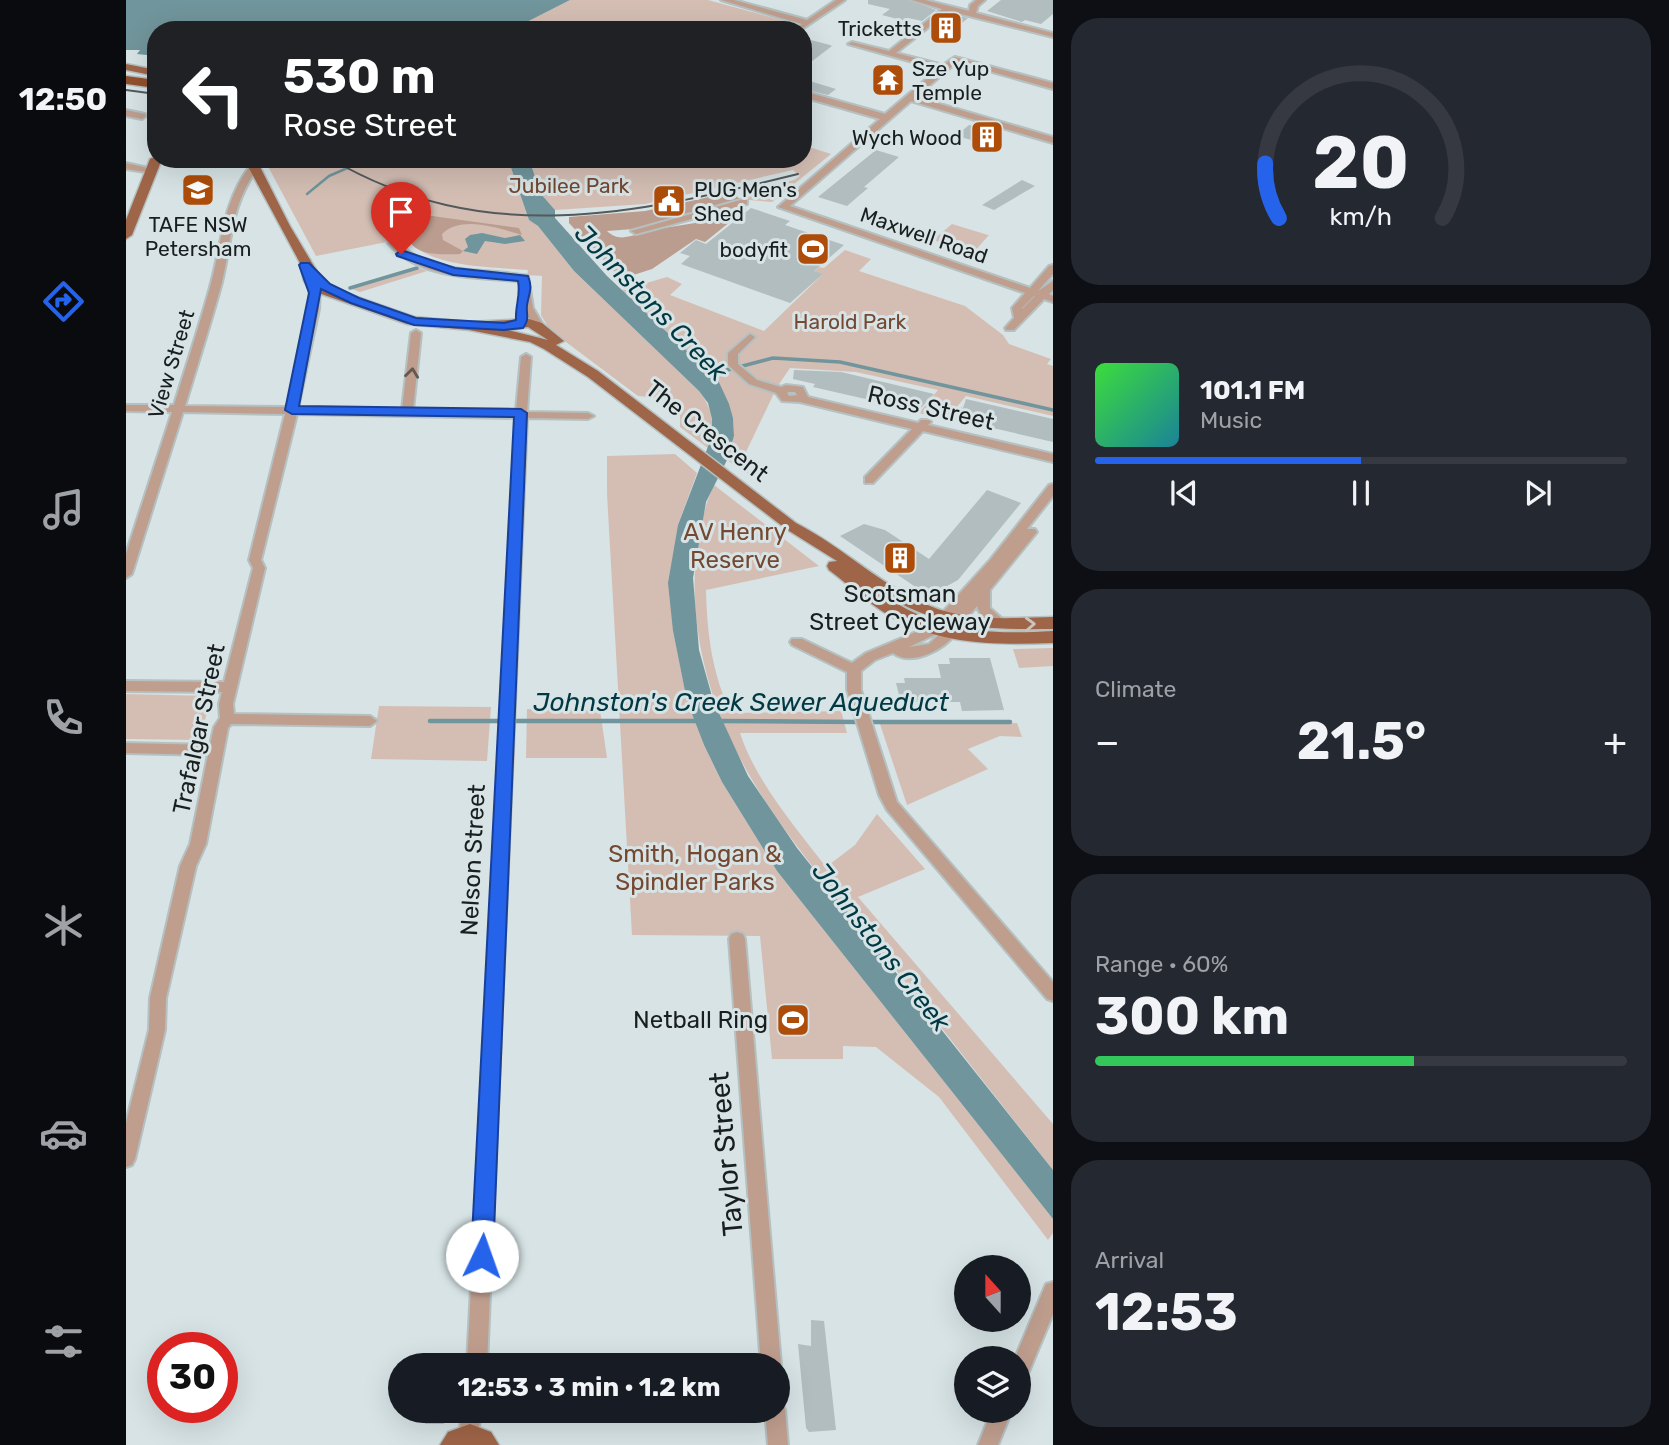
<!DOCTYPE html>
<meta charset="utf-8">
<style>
body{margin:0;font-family:Rubik,sans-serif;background:#242831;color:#f1f3f6;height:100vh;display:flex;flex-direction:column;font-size:26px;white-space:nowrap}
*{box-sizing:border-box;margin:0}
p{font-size:23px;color:#9ea1a6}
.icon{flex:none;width:38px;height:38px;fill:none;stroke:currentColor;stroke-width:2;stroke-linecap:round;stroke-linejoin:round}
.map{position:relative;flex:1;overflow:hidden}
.sheet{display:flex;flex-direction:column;gap:18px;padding:18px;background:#0d0f14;width:616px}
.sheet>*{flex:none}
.hud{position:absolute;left:21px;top:21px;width:665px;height:147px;border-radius:28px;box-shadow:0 7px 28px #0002;background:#202124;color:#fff;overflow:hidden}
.needle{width:46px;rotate:339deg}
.fabs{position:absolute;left:828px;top:1255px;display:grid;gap:14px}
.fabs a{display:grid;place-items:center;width:77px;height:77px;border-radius:50%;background:#171b24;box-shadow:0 7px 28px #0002;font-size:35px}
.speed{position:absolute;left:21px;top:1332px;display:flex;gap:14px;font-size:35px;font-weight:700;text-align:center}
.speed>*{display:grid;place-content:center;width:91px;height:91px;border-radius:50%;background:#171b24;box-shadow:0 7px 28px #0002;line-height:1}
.speed .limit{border:10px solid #d22;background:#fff;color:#111}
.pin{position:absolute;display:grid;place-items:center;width:60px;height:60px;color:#fff;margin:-72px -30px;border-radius:50% 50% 50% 0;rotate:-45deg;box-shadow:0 0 7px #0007}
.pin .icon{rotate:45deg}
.me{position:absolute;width:77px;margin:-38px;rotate:3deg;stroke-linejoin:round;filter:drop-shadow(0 0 5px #0008)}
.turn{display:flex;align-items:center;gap:24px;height:147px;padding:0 21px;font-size:32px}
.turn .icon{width:91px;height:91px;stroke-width:2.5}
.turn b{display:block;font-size:49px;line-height:60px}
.big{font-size:52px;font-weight:700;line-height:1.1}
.sheet .tile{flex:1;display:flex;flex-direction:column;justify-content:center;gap:10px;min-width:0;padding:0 24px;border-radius:28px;background:#242831}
.sheet .dial{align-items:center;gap:0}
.dial svg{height:182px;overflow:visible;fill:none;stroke:#363941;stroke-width:7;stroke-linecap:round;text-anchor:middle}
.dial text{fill:#f1f3f6;stroke:none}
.song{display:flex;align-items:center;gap:21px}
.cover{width:84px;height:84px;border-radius:10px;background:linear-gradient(135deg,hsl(120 70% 55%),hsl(190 70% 35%))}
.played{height:7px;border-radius:4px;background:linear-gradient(90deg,#2563eb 50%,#363941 50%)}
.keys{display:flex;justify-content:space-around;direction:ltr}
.heat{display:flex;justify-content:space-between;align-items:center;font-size:38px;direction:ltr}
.charge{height:10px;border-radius:5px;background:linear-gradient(90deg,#34c759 60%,#363941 0)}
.trip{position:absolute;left:262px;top:1353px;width:402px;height:70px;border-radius:35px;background:#171b24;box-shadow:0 7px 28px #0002;font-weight:700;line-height:70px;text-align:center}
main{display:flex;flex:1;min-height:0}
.tabs{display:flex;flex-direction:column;width:126px;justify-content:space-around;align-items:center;background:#090b0e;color:#9ea1a6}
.tabs .icon{width:49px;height:49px}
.tabs .selected{color:#2563eb}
.tabs b{font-size:32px;color:#f1f3f6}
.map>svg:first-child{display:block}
.green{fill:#d4beb4}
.forest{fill:#bb9d8f}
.water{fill:#71959c}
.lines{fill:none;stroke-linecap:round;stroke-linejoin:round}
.stream-far2{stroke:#71959c;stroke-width:2.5}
.stream-far1{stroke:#71959c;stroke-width:3.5}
.stream{stroke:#71959c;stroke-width:4.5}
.building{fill:#b2bdbf}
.minor-casing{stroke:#b5c0c1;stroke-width:4}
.major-casing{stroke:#b5c0c1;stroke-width:3}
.highway-casing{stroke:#b5c0c1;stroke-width:3}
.minor{fill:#bf9e8e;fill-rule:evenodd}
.major{fill:#9f6548;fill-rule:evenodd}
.highway{fill:#92502d;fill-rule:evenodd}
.tram{stroke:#535a5b;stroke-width:2}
.oneway{stroke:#645851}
.oneway2{stroke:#c9c4be}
.route{fill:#2563eb;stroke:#184099;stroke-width:2}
.labels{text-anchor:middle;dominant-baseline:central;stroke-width:6;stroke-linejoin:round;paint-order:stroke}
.far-poi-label{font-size:21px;fill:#191e1f;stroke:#d7e3e5;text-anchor:end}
.far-park-label{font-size:21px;fill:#744831;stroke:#d7e3e5}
.far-street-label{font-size:21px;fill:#191e1f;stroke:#d7e3e5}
.street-label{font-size:24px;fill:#191e1f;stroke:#d7e3e5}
.park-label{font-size:24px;fill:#744831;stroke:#d7e3e5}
.poi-label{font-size:24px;fill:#191e1f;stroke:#d7e3e5}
.water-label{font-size:26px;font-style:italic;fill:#003943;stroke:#d7e3e5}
.near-street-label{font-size:28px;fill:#191e1f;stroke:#d7e3e5}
</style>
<main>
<nav class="tabs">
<b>12:50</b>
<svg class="icon selected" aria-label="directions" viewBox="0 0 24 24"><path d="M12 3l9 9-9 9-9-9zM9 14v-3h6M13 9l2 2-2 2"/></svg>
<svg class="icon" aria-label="music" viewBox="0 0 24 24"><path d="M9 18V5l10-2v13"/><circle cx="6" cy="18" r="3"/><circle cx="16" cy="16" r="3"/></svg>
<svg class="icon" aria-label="phone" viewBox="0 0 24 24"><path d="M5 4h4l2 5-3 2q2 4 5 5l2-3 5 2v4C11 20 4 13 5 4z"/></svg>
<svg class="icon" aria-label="climate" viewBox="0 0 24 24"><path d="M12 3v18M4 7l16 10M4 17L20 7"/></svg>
<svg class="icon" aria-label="car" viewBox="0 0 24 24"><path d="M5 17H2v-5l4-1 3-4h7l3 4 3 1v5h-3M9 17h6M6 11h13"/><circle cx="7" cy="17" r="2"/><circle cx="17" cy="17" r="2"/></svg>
<svg class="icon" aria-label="filters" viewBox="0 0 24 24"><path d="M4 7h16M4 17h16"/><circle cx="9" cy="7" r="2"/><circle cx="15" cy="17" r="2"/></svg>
</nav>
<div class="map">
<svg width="927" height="1445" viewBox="0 0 927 1445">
<rect width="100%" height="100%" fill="#d7e3e5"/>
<path class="green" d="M444,0h138l88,24 -8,6h-277z
M677,145l28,9 -59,48 -23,-2 -4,-3 26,-6 -3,-4 26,-7 6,-4 -7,-6 -148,34 -90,6 -14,-16 -12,-35h274z
M138,159h244l21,61 9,6 36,45 125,120c14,18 17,36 9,57l-28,-21v-18l-12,-10 -30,-3 -88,-66 -9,-15 1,-39 -15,-1 1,-5c-34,-3 -101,-2 -121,-32l-91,18z
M826,224l36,11h1l-16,18 -40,-13z
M719,250l26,9 -12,12 106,35 38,29 6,9 42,15 -4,5 6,2v50l-87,-20 -20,24 -27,-7 19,-23 -82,-18 -66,-4 -13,19 -32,67 -1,9 6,12 -23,-15 7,-24 -1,-18 -15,-38 -96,-90 45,-13 15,7 -12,11 94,36 58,-56 -8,-4 5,-4 5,1z
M290,267l11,4 -67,21 -11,-4z
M549,454l22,19 -19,52 -5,106 14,69 17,45 18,37 55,89 276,348v14l-5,7 -109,-143 -63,-50 -33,-1v13h-71l-12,-123 -128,-1 -25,-441v-38z
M588,485l105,81 -113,24c1,43 6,84 25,123l110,-2 6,22h-107c15,47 56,95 86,134l29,-22 22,-31 48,55 -67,28 195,227v46c-55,-70 -109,-139 -164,-209 -86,-108 -179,-202 -193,-346 -4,-42 0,-91 18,-130z
M927,648v18l-34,2 -6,-19z
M0,694l85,2 -11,44 -74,-1z
M253,706l112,1 -4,54 -116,-2z
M401,709l73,1 7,48h-81z
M891,723l5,14 -22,-1 -32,13 20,20 -81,36 -27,-81z"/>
<path class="forest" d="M606,192l10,9 -95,27 -40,3c11,10 19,6 32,3v-2l56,-9 46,-18 5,4 -41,33 -9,-3 -44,30 -31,10 -52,-56v-6l76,-6z
M263,210l130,18 3,7c-21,-6 -60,-21 -80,-1l1,6 20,11 -3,3c-50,2 -46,-5 -71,-44z"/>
<path class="water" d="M0,0h444l-59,30h-355v26l-19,-2 3,-4h-14z
M382,159h21l12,35 14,16v8l52,58 111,104 11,24 4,14 1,18 -7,24 -21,42 -13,76 6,72 14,50 35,76 49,72 256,322v49l-276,-348 -55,-89 -18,-37 -17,-44 -14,-70 -5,-48 10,-58 34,-89v-17l-4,-16 -9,-12 -125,-120 -36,-45 -9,-6z
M356,233l23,5 15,-3 5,6 -20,3 -20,-3 -8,13 -14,-3 5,-4 -3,-8 5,-4z"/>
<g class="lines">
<path class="stream-far2" d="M181,194l22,-18 39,-17"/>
<path class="stream-far1" d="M224,288l67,-20
M582,375l65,-17 67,4 213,48"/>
<path class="stream" d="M304,721h268
M592,721l141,1
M742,722h142"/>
</g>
<path class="building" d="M742,0h41l27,10 -14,11 -14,-3 -3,3 -23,-6 8,-6 -22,-5z
M875,0h52v14l-12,10 -16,-4 -3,2 -35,-11z
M824,14l18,4 -17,14 -18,-5z
M677,38l27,7 2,1 -29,22z
M677,79l33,10 -8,6 -25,-6z
M843,125l6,1 27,8 -11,11 -35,-9z
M750,150l23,7 -35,30 4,1 -21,18 -29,-9z
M896,180l13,6 -41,24 -12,-5z
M625,208l39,13 -5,4 59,20 -30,26 9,3 -33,29 -109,-39 9,-8 -10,-3 16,-13 10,4z
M668,370l47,2 93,22 -16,17 -105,-24 2,-3 -22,-5z
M840,399l87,20v23l-99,-23 5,-12 4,1z
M861,490l34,13 -63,77 -29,16 -89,-60 24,-12 21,6 44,29z
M823,658h41l14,52 -42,1 -2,-9h-51v-3h-9l-4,-16h9l-1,-5h37l-3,-14h12z
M685,1320l13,1 12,109 -27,2 -3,-4 -8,-84 13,2z
M299,1410h20l-1,14h-19z"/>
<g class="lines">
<defs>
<path id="minor" d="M595,0h13l73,20 29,-20h9l-43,29 -4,-2 4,-3z
M786,0h13l44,11 1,-6 6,-5h9l-7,6 -2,7 77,20v4l-104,-26 -53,42 47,12 12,-8 98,26v6l-96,-27 -41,35 137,40v6l-142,-42 -121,105 240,82 19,-22 4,-1v9l-15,17 15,-10v9l-4,4 4,2v6l-9,-3 -30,31h-8l-1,-2 9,-10 -2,-10 13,-15 -247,-86 102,-88 -77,-22v-6l82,23 53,-45 -90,-25 4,-2 37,9 53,-42zM908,296h1l-13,13v-1z
M0,110l19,4 1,2 -4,3 -16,-3z
M0,163l31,7 -5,3 -26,-4z
M124,166l8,2c-28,37 -26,75 -37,118 -11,40 -24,80 -36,120l102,1 22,-98 1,-22 5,-3 5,3 -1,22 -21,99 104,1 9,-76 5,-3 5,3 -8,77 103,1 5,-54 5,-3 5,3 -4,55 61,1 6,3 -6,3 -61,-1 -40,947h-20l49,-947 -219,-4 -36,146 4,8 -32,136 1,10 136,2 7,5 -7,5 -139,-2 -3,4 -22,116 -10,22 -30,132 -1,32 -30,129 -3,6 -6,2v-44l23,-93 1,-32 30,-132 10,-22 18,-89 -82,-2v-10l84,2 4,-18 6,-9 -1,-14 3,-12 -96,-1v-10l98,1 29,-114 -4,-8 36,-146 -102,-2 -51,162 -6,4v-24l46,-142 -46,-1v-6h48c12,-39 25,-78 36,-118 12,-43 12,-84 40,-121z
M618,199l3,1v4l-111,30 -5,-3z
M264,241h6c35,36 87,26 132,35l5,32 12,20 -1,2h-8l-13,-22 -4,-27c-43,-3 -101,-2 -131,-38z
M624,334l5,3 -17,17v10l19,16 24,7 5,-2 17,2 5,10 110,26 3,-3h8l2,2 -3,3 125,29v8l-130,-31 -50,52h-8v-6l47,-48 -112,-27 -18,-1 -6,-8 -27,-9 -21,-19v-12zM663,392h6l2,3 -8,1 -2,-3z
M927,484v12l-26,33h8l2,3 -47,58v18l18,16 -2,3c-11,2 -27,-11 -29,-21l-14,17h-10v-5l-7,3 -5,-1 -2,-3 2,-3 49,-54 59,-75z
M809,624l7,5 -2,3 -31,15 20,-3 15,-14h10l2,3c-12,17 -45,34 -63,20l-18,7 -14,11v19l36,112 156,180v19l-6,-2 -160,-189 -8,-15 -32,-105v-18l-55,-27 -2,-3 2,-3h10l50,24 14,-10z
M611,932l6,2 2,5 36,426 -2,5v-5h-18l-32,-426 2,-5z
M927,1282v32l-28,67 -7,3v-26h-3l31,-74z
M653,1402l3,1 3,7 3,35h-20l-3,-35h14z
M336,1410h20l-6,33 -4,2 -10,-2 -3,-7z
M866,1410h20l-14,35h-20z"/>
<path id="major" d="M0,64l30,6v6l-30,-6z
M30,156v3h6l-30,76 -6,4v-19l24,-61z
M118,159h12l34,67 28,47 -3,3 5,8 94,33 55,5 60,-3 13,4 22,18 -8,4 42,26 198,152c47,24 85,63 134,83 38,16 82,12 123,11v12c-70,1 -120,-1 -180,-42 58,45 109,48 180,44v12c-56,2 -114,2 -163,-27 -22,-13 -41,-31 -61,-46l-2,-4 2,-4 8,-1 -51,-32 -198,-152 -44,-28 -14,-7 -61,-12 -62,-6 -97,-34 -6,-9 -4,-18zM402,327l20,13 -40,-10z
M344,1424l21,8 8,13h-59l8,-13z"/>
<path id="highway" d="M0,76l30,4v8l-30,-4z"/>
</defs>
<use href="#minor" class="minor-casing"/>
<use href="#major" class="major-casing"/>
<use href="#highway" class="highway-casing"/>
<use href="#minor" class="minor"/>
<use href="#major" class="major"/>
<use href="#highway" class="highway"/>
<path class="tram" d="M0,90l30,4
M205,159c154,90 304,55 467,15"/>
</g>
<defs><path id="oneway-chevron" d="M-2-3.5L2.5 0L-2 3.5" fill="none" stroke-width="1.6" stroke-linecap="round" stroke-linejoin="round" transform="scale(1.75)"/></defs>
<use class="oneway" href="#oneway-chevron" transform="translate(286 373) rotate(-83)"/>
<use class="oneway2" href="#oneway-chevron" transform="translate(904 624) rotate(-2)"/>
<path class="route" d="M275,250l54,18 73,8c5,13 1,17 -1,29 -1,10 3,14 -4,23l-19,2 -90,-5 -63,-22 -30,-14 -22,117 222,3 6,4 -34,843 -4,7 -7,3 -8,-3 -3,-7 43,-839 -222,-3 -7,-4 24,-117 -10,-28 2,-2h8l21,21 29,14 57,20 88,5 12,-3c-1,-14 5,-25 2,-39l-65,-6 -56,-19 -1,-2z"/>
<defs>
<symbol id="building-square" viewBox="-11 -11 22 22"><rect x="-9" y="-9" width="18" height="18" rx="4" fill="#ae4d09" stroke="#d7e3e5"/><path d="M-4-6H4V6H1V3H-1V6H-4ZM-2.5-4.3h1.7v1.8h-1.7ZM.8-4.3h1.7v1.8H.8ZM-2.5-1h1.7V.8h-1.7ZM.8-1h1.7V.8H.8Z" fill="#fff"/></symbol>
<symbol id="temple-square" viewBox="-11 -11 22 22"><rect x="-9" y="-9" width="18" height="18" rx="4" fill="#ae4d09" stroke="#d7e3e5"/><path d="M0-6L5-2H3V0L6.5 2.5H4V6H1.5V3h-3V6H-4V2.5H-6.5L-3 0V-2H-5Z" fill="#fff"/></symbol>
<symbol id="university-square" viewBox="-11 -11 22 22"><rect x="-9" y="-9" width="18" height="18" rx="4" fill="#ae4d09" stroke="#d7e3e5"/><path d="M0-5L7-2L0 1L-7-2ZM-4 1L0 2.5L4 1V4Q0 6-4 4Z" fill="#fff"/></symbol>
<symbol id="civic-square" viewBox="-11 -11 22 22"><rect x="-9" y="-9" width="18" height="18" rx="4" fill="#ae4d09" stroke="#d7e3e5"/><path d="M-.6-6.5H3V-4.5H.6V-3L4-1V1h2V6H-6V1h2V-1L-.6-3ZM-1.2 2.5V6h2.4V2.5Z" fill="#fff"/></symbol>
<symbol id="stadium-square" viewBox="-11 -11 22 22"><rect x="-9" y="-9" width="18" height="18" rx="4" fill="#ae4d09" stroke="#d7e3e5"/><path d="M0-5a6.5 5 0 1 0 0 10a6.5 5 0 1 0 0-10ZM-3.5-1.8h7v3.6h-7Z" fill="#fff"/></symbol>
</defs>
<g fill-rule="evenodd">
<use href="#building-square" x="801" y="9" width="38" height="38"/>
<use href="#temple-square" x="743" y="61" width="38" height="38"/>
<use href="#building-square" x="842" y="118" width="38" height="38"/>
<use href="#university-square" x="53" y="171" width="38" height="38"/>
<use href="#civic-square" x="524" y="182" width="38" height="38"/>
<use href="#stadium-square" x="668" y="230" width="38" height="38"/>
<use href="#building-square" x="755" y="539" width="38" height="38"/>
<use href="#stadium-square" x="648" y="1001" width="38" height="38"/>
</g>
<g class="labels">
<g class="far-poi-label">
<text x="796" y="28">Tricketts</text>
<text x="786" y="68" text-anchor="start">Sze Yup<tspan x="786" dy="24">Temple</tspan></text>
<text x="836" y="137">Wych Wood</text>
<text x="568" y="189" text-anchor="start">PUG Men's<tspan x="568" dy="24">Shed</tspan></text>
<text x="72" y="224" text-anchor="middle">TAFE NSW<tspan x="72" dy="24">Petersham</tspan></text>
<text x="662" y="249">bodyfit</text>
</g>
<g class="far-park-label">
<text x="443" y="185">Jubilee Park</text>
<text x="724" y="321">Harold Park</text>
</g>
<g class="far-street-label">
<text transform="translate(798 235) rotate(19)">Maxwell Road</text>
<text transform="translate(45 364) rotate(-73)">View Street</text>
</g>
<g class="street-label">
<text transform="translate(805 408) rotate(13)">Ross Street</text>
<text transform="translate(581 431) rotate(38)">The Crescent</text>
<text transform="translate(73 729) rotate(-78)">Trafalgar Street</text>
<text transform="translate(347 860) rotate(-87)">Nelson Street</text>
</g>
<g class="park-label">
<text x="609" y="532">AV Henry<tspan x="609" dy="28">Reserve</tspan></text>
<text x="569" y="854">Smith, Hogan &amp;<tspan x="569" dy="28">Spindler Parks</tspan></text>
</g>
<g class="poi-label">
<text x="774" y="594">Scotsman<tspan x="774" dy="28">Street Cycleway</tspan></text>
<text x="642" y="1020" text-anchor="end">Netball Ring</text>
</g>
<g class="water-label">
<text transform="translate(525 303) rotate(46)">Johnstons Creek</text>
<text x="615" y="702">Johnston's Creek Sewer Aqueduct</text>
<text transform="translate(755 947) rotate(52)">Johnstons Creek</text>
</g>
<g class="near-street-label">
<text transform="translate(600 1154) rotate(-95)">Taylor Street</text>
</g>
</g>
</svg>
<div class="fabs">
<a><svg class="needle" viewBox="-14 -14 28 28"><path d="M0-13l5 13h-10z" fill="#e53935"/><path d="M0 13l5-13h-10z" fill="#9ea1a6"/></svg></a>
<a><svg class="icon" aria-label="layers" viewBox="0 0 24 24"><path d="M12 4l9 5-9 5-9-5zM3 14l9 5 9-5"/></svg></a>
</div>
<div class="speed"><div class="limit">30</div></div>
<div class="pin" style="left:275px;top:254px;background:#d93025"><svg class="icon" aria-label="arrive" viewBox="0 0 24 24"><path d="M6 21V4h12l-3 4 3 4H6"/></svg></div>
<svg class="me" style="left:356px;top:1256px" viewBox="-20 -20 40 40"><circle r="19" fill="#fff"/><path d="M0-13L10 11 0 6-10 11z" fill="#2563eb"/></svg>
<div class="trip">12:53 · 3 min · 1.2 km</div>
<div class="hud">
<div class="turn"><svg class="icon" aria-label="left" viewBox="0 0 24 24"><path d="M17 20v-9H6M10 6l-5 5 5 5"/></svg><div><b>530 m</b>Rose Street</div></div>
</div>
</div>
<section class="sheet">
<div class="tile dial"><svg viewBox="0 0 100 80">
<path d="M14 69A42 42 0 1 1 86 69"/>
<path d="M14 69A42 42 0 0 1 8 45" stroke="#2563eb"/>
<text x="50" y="56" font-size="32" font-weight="700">20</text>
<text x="50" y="72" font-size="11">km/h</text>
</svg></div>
<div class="tile">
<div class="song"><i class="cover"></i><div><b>101.1 FM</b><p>Music</p></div></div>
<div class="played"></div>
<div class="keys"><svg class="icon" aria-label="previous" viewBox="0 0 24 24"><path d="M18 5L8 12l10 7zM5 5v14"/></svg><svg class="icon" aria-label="pause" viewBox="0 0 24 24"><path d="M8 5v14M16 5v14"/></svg><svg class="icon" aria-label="next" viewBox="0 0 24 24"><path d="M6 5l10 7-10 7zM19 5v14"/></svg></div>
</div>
<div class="tile"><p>Climate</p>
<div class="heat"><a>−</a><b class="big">21.5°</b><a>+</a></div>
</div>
<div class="tile"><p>Range · 60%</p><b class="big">300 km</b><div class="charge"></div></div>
<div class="tile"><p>Arrival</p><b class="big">12:53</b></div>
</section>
</main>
